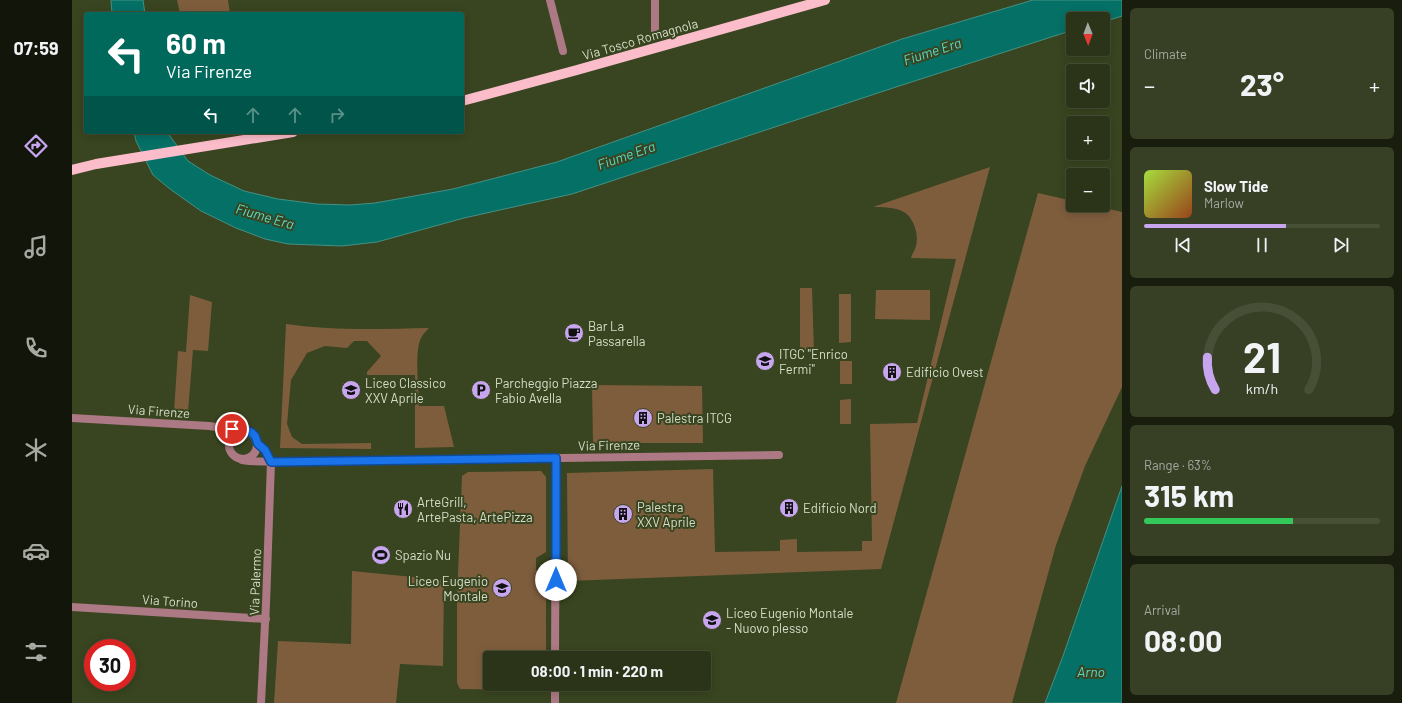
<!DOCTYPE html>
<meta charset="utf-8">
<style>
body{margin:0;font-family:Barlow,sans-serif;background:#373f25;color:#f1f3f6;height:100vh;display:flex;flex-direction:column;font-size:15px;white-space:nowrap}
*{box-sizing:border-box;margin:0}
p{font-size:13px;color:#a6aaa2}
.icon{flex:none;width:22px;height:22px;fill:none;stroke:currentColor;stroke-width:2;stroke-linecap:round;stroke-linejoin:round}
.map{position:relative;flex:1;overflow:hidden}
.side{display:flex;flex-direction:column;gap:8px;padding:8px;background:#181d0d;width:280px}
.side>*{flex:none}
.top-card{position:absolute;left:12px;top:12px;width:380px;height:122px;border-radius:4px;box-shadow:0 2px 10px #0003,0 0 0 1px #474f37;background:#00695c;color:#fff;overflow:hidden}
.needle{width:26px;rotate:179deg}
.controls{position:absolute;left:994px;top:12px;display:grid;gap:8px}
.controls a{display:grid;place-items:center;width:44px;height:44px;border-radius:4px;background:#2b3418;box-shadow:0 2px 10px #0003,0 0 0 1px #474f37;font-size:20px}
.speed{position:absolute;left:12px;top:639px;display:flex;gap:8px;font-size:20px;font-weight:700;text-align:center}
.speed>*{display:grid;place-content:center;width:52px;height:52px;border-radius:50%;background:#2b3418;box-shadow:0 2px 10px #0003,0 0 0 1px #474f37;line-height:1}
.speed .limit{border:6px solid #d22;background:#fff;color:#111}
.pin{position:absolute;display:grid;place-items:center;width:34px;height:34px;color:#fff;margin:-17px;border:2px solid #fff;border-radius:50%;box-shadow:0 1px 4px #0007}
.me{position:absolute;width:44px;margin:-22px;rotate:0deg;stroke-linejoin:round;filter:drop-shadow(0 0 3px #0008)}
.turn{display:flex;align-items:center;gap:14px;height:84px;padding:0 16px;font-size:18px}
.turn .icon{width:52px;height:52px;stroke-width:2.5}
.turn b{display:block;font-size:28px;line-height:34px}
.lanes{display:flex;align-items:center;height:38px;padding:0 16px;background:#0003;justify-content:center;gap:20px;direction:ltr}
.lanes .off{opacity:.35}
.big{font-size:30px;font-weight:700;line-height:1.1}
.side .widget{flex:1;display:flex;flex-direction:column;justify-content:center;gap:6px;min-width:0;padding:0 14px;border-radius:6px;background:#373f25}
.side .dial{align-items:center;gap:0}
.dial svg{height:104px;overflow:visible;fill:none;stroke:#474f37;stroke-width:7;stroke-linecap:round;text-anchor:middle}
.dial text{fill:#f1f3f6;stroke:none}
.song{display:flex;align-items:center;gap:12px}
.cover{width:48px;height:48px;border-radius:6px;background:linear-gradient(135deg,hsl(80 70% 55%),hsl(20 70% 35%))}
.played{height:4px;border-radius:2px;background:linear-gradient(90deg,#c7a6ef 60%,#474f37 60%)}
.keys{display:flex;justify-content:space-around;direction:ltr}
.heat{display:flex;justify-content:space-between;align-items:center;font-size:22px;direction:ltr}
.charge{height:6px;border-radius:3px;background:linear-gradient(90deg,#34c759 63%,#474f37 0)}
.trip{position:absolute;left:411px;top:651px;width:228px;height:40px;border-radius:4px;background:#2b3418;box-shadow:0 2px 10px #0003,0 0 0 1px #474f37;font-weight:700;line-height:40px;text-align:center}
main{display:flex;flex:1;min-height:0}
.dock{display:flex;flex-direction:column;width:72px;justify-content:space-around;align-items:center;background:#11150a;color:#a6aaa2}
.dock .icon{width:28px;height:28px}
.dock .active{color:#c7a6ef}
.dock b{font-size:18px;color:#f1f3f6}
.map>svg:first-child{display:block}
.green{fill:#7e5d3d}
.water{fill:#057066;stroke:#439183}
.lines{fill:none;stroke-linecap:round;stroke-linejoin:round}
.minor{stroke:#ac7984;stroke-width:8}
.primary{stroke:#fcbdcb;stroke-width:10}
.route-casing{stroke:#114b97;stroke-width:10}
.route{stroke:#1a73e8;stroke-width:7}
.labels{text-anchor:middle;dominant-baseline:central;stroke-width:4;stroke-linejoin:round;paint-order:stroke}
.street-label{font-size:13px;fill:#d5ddc8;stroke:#394520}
.poi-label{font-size:13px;fill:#d5ddc8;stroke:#394520;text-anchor:start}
.water-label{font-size:14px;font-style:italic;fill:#5adacb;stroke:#394520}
</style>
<main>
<nav class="dock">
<b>07:59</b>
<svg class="icon active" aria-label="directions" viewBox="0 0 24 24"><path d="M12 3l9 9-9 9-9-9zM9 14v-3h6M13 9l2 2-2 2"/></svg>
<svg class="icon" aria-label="music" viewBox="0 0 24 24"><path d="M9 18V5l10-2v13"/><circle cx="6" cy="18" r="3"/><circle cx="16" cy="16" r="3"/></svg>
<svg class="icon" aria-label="phone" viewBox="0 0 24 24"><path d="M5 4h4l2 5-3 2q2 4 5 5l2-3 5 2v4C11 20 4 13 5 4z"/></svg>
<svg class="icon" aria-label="climate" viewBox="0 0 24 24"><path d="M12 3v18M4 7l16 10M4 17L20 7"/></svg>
<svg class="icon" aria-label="car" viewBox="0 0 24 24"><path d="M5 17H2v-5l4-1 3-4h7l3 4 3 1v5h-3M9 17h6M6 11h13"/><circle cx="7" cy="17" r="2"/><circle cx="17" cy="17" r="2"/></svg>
<svg class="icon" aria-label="filters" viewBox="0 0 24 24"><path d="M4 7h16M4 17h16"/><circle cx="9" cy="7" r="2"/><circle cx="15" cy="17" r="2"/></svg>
</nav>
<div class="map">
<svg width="1050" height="703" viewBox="0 0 1050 703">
<rect width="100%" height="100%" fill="#394520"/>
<path class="green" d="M105,0h51l2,14h-50z
M918,167l-109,402 -313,12 -1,-108 146,-4 2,83 65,-1v-11l17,-1v13l65,-1v-10h10l-2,-117 47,-1 39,-164 -45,-1c1,-4 4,-8 5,-12 3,-11 -2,-28 -12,-34 -10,-5 -21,-5 -31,-5z
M966,193l35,8v4h19l30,7v175l-37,79 -29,79 -44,158h-116z
M728,288h12l2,64h-14z
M804,290h54v30l-55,-1z
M767,294h12v48l-12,1z
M118,295l22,7 -4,49 -15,-1 -5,62h-14l4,-61 8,1z
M214,324c47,7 96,5 143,4 -3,3 -6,6 -8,10 -7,15 -2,51 -2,68h25l10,41 -39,1v-73h-48v-3l14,-16 -14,-15h-13l-7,7 -22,-2 -18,7 -16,27 -4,44 5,13 10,7 69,-1v6l-91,-1z
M768,361h12v23h-12z
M520,385l110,1 1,57h-110z
M779,399v25h-11v-24z
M469,471l5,6v75l-10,6v12l10,9v79h-56v26h56l-7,6 -79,-1 -3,-6v-85l5,-122 6,-4z
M280,571l92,9 -1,86 -43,-2 -4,39h-122l4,-62 73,3z"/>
<path class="water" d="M39,0h32l2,14h-33z
M961,0h89v16l-19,6v-3h-30v11l-177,57 -324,107 -108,24 -87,24 -35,4 -54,-2 -23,-5 -29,-11 -35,-17 -31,-22 -17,-14 -17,-34 -2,-9h33l21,29 22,14 34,16 34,8 39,5 33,1 25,-2 78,-14 104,-27 345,-123z
M1050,486v217h-77l18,-47z"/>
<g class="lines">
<path class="minor" d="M478,0l13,51
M583,0v34
M0,418l137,8 35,5
M157 445a14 14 0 1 1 28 0a14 14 0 1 1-28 0Z
M186,444l7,6 6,12 -5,142 -5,99
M170,460l7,1 32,1 498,-7
M0,607l194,12
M483,658l1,-200
M483,703v-19"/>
<path class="primary" d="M390,101l115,-31 248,-70
M0,170l24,-6 197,-32"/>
</g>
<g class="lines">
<defs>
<path id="route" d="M160,429l16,2 4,2 3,3 3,8 7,6 6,12 285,-4v122"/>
</defs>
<use href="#route" class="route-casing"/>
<use href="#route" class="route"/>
</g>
<defs>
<symbol id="cafe-disc" viewBox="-11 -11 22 22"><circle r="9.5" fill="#c7a6ef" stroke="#394520"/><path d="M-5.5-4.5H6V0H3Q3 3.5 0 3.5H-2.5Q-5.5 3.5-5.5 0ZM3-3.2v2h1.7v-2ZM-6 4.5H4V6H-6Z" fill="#111"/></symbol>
<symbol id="school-disc" viewBox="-11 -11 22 22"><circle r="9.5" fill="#c7a6ef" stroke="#394520"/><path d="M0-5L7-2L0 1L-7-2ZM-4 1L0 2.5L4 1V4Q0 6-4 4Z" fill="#111"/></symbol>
<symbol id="building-disc" viewBox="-11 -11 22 22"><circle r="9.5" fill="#c7a6ef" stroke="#394520"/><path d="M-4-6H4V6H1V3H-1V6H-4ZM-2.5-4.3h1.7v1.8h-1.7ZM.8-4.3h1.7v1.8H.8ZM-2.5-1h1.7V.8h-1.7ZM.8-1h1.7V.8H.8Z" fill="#111"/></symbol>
<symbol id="parking-disc" viewBox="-11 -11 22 22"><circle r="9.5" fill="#c7a6ef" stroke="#394520"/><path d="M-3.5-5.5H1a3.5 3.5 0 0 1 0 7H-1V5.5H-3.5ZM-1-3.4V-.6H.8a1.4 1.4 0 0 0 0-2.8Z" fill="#111"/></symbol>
<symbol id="restaurant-disc" viewBox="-11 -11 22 22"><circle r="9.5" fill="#c7a6ef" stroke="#394520"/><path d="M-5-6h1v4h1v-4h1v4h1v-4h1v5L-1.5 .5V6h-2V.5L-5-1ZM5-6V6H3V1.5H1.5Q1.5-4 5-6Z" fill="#111"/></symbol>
<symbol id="stadium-disc" viewBox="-11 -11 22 22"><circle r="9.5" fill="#c7a6ef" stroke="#394520"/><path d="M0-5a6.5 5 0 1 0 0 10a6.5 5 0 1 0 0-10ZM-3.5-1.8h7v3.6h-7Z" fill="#111"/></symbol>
</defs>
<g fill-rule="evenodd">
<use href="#cafe-disc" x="491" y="322" width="22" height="22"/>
<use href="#school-disc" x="682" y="350" width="22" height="22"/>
<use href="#building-disc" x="809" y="361" width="22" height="22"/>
<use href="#school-disc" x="268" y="379" width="22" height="22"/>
<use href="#parking-disc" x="398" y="379" width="22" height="22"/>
<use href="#building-disc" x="560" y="407" width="22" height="22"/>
<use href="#building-disc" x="706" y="497" width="22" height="22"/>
<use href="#restaurant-disc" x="320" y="498" width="22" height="22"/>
<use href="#building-disc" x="540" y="503" width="22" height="22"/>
<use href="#stadium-disc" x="298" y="544" width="22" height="22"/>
<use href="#school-disc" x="419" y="577" width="22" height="22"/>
<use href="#school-disc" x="629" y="609" width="22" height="22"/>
</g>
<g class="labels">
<g class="street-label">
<text transform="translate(568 39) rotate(-16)">Via Tosco Romagnola</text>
<text transform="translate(87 411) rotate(4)">Via Firenze</text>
<text transform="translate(537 445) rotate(-1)">Via Firenze</text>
<text transform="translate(183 582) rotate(-88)">Via Palermo</text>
<text transform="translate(98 601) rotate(4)">Via Torino</text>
</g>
<g class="poi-label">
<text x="516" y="326">Bar La<tspan x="516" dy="15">Passarella</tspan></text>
<text x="707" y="354">ITGC "Enrico<tspan x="707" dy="15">Fermi"</tspan></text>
<text x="834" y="372">Edificio Ovest</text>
<text x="293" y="383">Liceo Classico<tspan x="293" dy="15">XXV Aprile</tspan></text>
<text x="423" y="383">Parcheggio Piazza<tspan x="423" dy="15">Fabio Avella</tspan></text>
<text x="585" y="418">Palestra ITCG</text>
<text x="345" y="502">ArteGrill,<tspan x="345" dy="15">ArtePasta, ArtePizza</tspan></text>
<text x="565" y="507">Palestra<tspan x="565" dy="15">XXV Aprile</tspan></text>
<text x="731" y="508">Edificio Nord</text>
<text x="323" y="555">Spazio Nu</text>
<text x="416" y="581" text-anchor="end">Liceo Eugenio<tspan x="416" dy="15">Montale</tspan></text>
<text x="654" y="613">Liceo Eugenio Montale<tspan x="654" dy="15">- Nuovo plesso</tspan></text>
</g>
<g class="water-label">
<text transform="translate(860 51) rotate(-18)">Fiume Era</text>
<text transform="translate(554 155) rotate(-19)">Fiume Era</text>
<text transform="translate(193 216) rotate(16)">Fiume Era</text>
<text x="1019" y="671">Arno</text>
</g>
</g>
</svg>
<div class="controls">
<a><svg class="needle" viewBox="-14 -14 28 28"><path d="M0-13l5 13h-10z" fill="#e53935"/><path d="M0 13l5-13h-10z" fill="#a6aaa2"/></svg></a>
<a><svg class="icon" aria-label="sound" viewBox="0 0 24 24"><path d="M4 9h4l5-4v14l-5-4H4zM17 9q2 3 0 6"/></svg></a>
<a>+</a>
<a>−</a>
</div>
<div class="speed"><div class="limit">30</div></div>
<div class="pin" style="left:160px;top:429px;background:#d93025"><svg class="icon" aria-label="arrive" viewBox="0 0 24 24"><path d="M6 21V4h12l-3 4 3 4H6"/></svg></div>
<svg class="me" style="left:484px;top:580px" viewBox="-20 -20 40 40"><circle r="19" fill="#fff"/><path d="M0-13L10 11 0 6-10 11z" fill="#1a73e8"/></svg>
<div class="trip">08:00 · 1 min · 220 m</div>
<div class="top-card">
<div class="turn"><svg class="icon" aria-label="left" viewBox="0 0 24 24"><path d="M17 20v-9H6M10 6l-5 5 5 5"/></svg><div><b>60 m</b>Via Firenze</div></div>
<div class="lanes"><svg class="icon" aria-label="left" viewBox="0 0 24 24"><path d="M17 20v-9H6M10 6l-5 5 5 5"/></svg><svg class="icon off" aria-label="ahead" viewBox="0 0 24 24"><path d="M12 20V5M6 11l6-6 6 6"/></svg><svg class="icon off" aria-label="ahead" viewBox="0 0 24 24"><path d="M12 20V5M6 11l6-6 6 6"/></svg><svg class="icon off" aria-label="right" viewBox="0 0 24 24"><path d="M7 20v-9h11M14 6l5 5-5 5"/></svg></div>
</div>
</div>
<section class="side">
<div class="widget"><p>Climate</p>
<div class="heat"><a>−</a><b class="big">23°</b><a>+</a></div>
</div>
<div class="widget">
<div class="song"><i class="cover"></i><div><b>Slow Tide</b><p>Marlow</p></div></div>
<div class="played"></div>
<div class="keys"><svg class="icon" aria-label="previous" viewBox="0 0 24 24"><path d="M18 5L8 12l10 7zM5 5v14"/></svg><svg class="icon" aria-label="pause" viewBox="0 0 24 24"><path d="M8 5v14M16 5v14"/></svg><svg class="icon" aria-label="next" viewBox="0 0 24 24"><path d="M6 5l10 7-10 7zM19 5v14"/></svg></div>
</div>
<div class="widget dial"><svg viewBox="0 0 100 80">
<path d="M14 69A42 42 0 1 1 86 69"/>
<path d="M14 69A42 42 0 0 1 8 44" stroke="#c7a6ef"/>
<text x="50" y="56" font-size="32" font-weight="700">21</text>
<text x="50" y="72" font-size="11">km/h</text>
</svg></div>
<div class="widget"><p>Range · 63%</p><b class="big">315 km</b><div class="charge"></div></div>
<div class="widget"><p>Arrival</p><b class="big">08:00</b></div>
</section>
</main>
